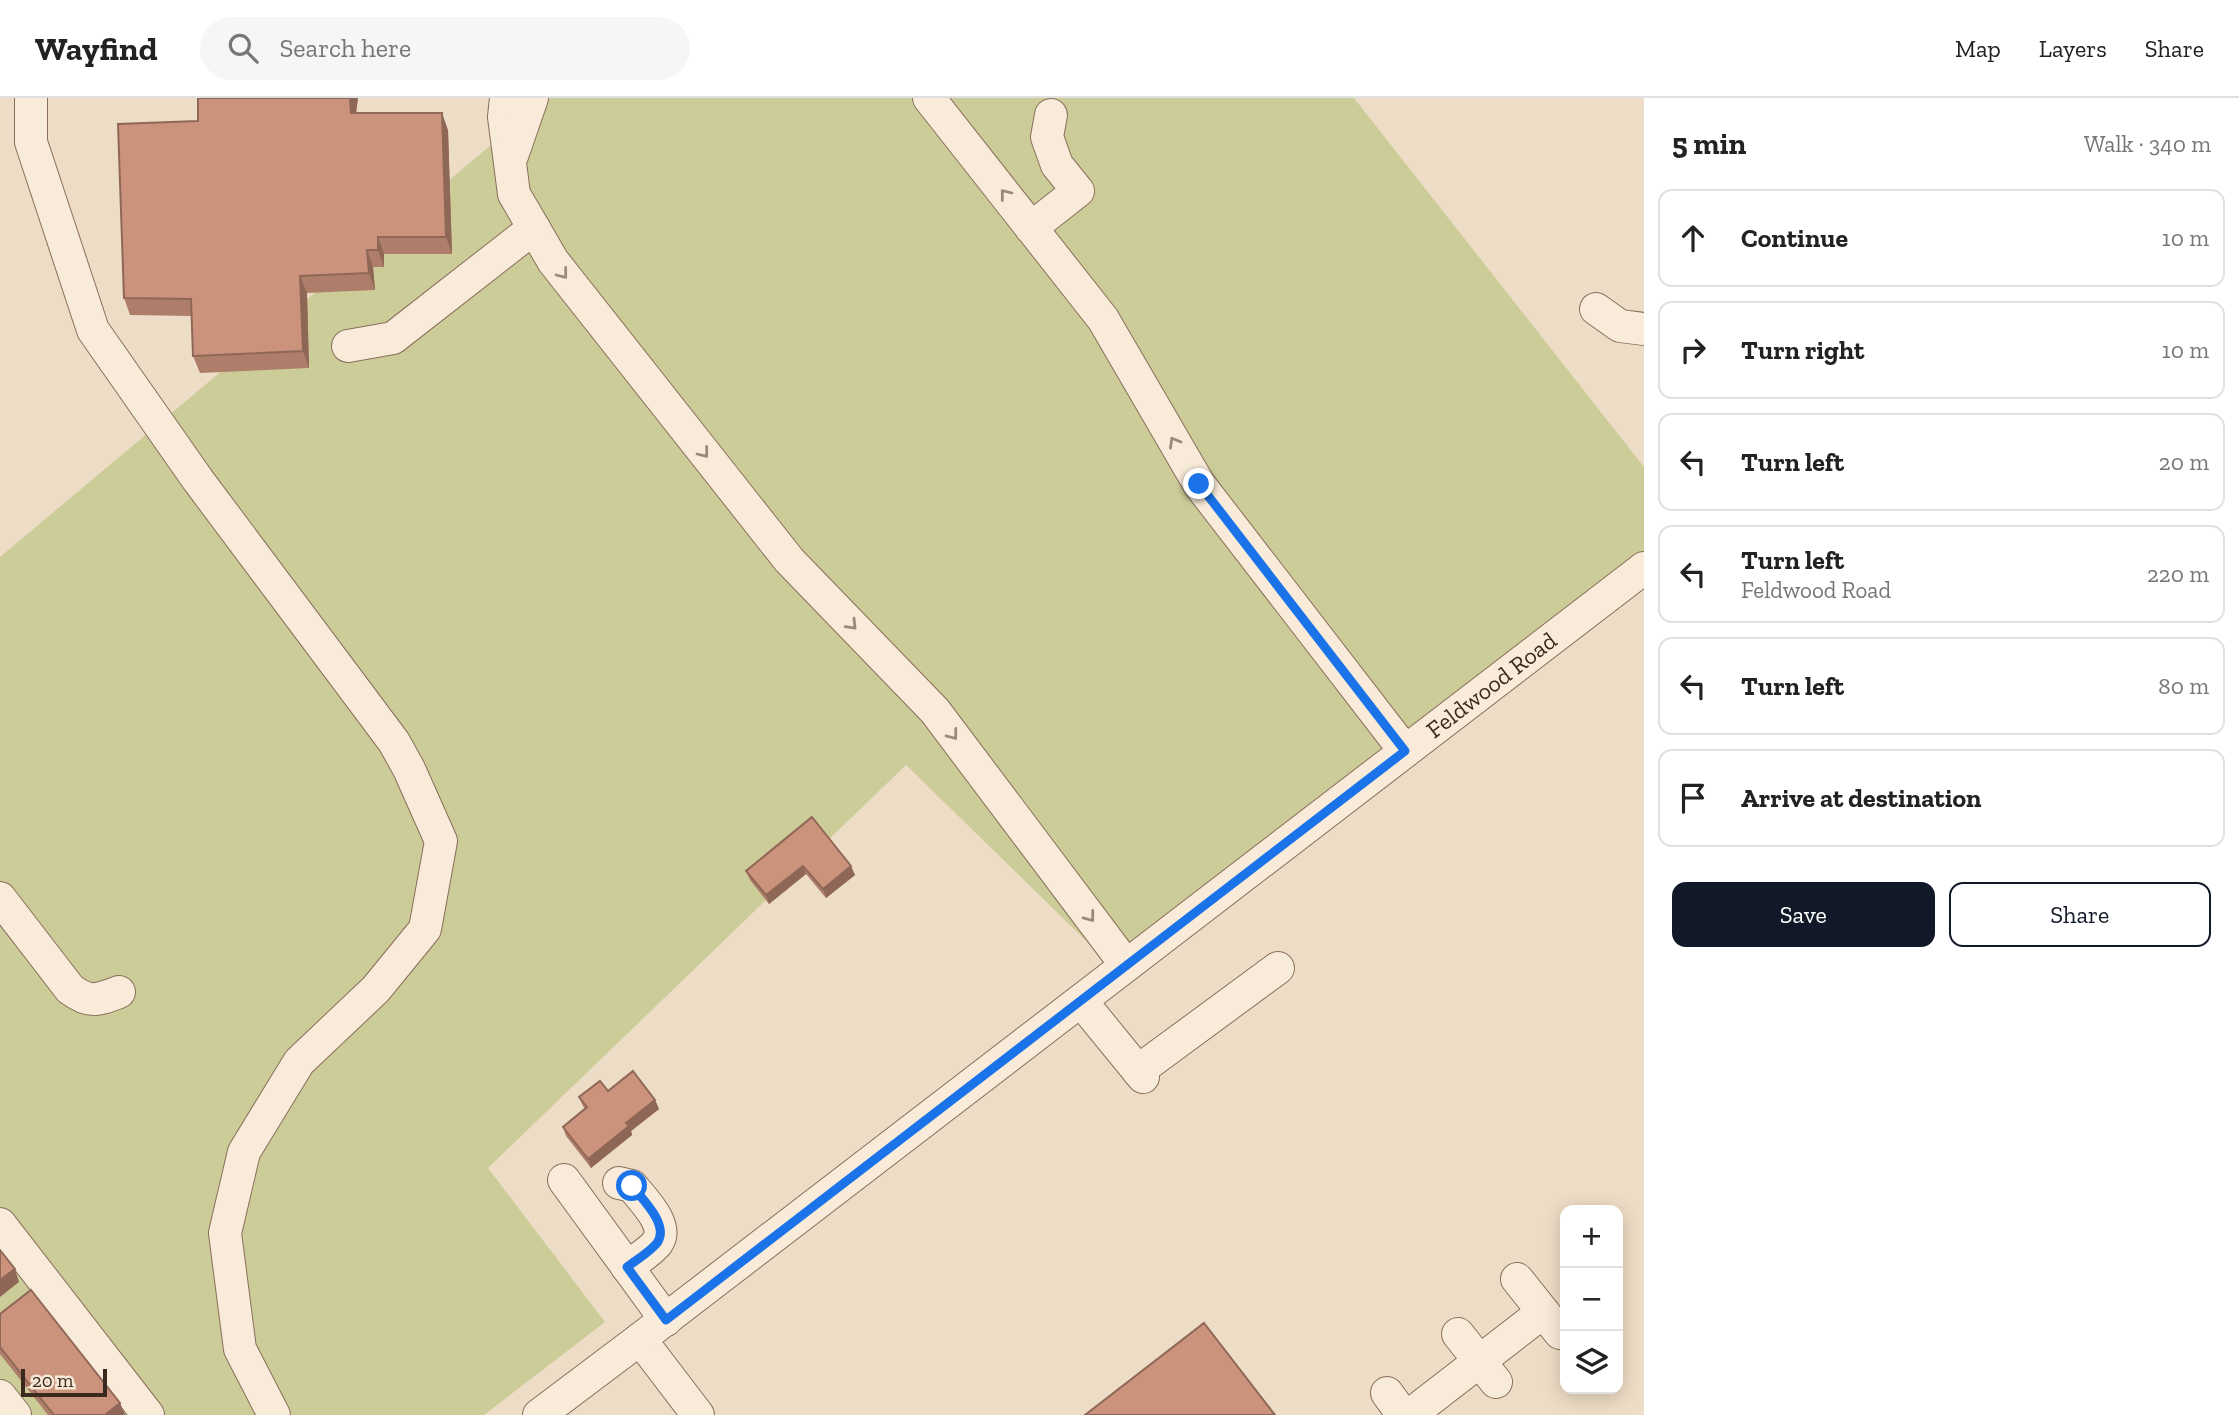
<!DOCTYPE html>
<html lang="en">
<head>
<meta charset="utf-8">
<style>
  body { margin:0; font-family:"Zilla Slab",serif; background:#f6f6f6; color:#222 }
  .controls { position:absolute; right:21px; bottom:21px; display:grid; overflow:hidden; border-radius:14px; box-shadow:0 4px 18px #0003 }
  .controls button { width:63px; height:63px; display:grid; place-items:center; padding:0; border:0; border-bottom:2px solid #e0e0e0; background:#fff; color:#222; font:35px sans-serif }
  .scale { position:absolute; left:21px; bottom:18px; width:86px; box-sizing:border-box; padding-left:7px; border:4px solid #3a291f; border-top:0; font-size:19px; line-height:24px; white-space:nowrap; color:#3a291f; -webkit-text-stroke:5px #f6e8d5; paint-order:stroke }
  .stop { position:absolute; width:21px; height:21px; margin:-16px; border:5px solid #1a73e8; border-radius:50%; background:#fff }
  .stop.end { background:#1a73e8; border-color:#fff; box-shadow:0 2px 7px #0008 }
  .list { margin:0; padding:0; list-style:none }
  h2 { display:flex; justify-content:space-between; align-items:center; height:91px; margin:0; padding:0 28px; font-size:30px }
  h2 small { font-size:23px; font-weight:400; color:#767676 }
  .list li { display:grid; grid-template-columns:46px 1fr auto; gap:21px; align-items:center; box-sizing:border-box; height:98px; margin:0 14px 14px; padding:0 14px; border:2px solid #e0e0e0; border-radius:14px }
  .list b { display:block; font-size:26px; white-space:nowrap }
  .list p { margin:0; font-size:23px; white-space:nowrap; color:#767676 }
  .list em { font-size:23px; font-style:normal; color:#767676 }
  .actions { display:flex; gap:14px; padding:21px 28px }
  .actions a { flex:1; padding:16px 0; border:2px solid #111827; border-radius:14px; text-align:center; font-size:24px; color:#111827 }
  .actions .main { background:#111827; color:#fff }
  .icon { flex:none; width:38px; height:38px; fill:none; stroke:currentColor; stroke-width:2; stroke-linecap:round; stroke-linejoin:round }
  .map { position:relative; flex:none; width:1644px; height:1317px; overflow:hidden }
  header { display:flex; align-items:center; gap:42px; box-sizing:border-box; height:98px; padding:0 35px; background:#fff; border-bottom:2px solid #e0e0e0 }
  header strong { font-size:33px }
  nav { display:flex; gap:38px; margin-inline-start:auto; font-size:24px }
  .search { width:490px; height:63px; background:#f6f6f6; display:flex; align-items:center; gap:18px; box-sizing:border-box; padding:0 24px; border-radius:38px; color:#767676; font-size:26px }
  main { display:flex }
  aside { flex:1; background:#fff }
  .map>svg:first-child { display:block }
  .green { fill:#cc9 }
  .lines { fill:none; stroke-linecap:round; stroke-linejoin:round }
  .minor-casing { stroke:#896e5b; stroke-width:34 }
  .minor { stroke:#f9ebd9; stroke-width:32 }
  .wall { fill:#af7e6b }
  .shaded-wall { fill:#8f6757 }
  .building { fill:#cc937c; stroke:#8f6757; stroke-width:2 }
  .oneway { stroke:#9a8a7c }
  .route { stroke:#1a73e8; stroke-width:9 }
  .labels { text-anchor:middle; stroke-width:5; stroke-linejoin:round; paint-order:stroke }
  .street-label { font-size:24px; fill:#3a291f; stroke:#f6e8d5 }
</style>
</head>
<body>
<header>
<strong>Wayfind</strong>
<div class="search"><svg class="icon" aria-label="search" viewBox="0 0 24 24"><circle cx="10" cy="10" r="6"/><path d="M15 15l6 6"/></svg>Search here</div>
<nav><a>Map</a><a>Layers</a><a>Share</a></nav>
</header>
<main>
<div class="map">
<svg width="1644" height="1317" viewBox="0 0 1644 1317">
  <rect width="100%" height="100%" fill="#eeddc6"/>
  <path class="green" d="M547,0H1354L1644,369V471L1111,867L906,667L488,1070L605,1224L484,1317H0V459Z"/>
  <g class="lines">
    <g class="minor-casing">
      <g id="minor">
        <path d="M31,0V44L93,232L198,382L394,644L409,671L441,743L425,831L376,891L299,964L244,1054L225,1135L240,1251L274,1317"/>
        <path d="M506,0L504,19L514,96L553,163L789,462L935,613L1126,867"/>
        <path d="M929,0L1103,221L1199,386L1405,653"/>
        <path d="M512,58L532,0"/>
        <path d="M1031,130L1078,93L1057,67L1047,39L1051,17"/>
        <path d="M1596,211L1620,228L1644,231"/>
        <path d="M348,248L393,240L534,130"/>
        <path d="M0,800L70,891C90,906 98,902 119,894"/>
        <path d="M1081,903L1143,979"/>
        <path d="M1138,973L1278,870"/>
        <path d="M564,1082L666,1222"/>
        <path d="M619,1085L632,1088C642,1101 670,1127 657,1145C650,1154 636,1162 627,1169"/>
        <path d="M0,1126L148,1317"/>
        <path d="M1517,1181L1560,1235"/>
        <path d="M1458,1236L1496,1284"/>
        <path d="M640,1241L698,1317"/>
        <path d="M1387,1295L1403,1317"/>
        <path d="M0,1298L15,1317"/>
        <path id="s1" d="M539,1317L640,1241L1644,470"/>
        <path d="M1410,1317L1543,1214"/>
      </g>
    </g>
    <use href="#minor" class="minor"/>
  </g>
  <path class="wall" d="M198,0H358L356,15L448,32L452,156H384V169H373L375,192L307,195L309,270L200,275L193,258L191,218L130,217L124,200L198,23Z
    M812,719L855,777L826,800L806,776L769,806L750,782L746,773Z
    M608,993L655,1002L659,1011L631,1033L632,1037L591,1070L566,1038L563,1029L585,1011L583,1008L579,999Z
    M0,1216L120,1305L125,1317H48L0,1256Z"/>
  <path class="shaded-wall" d="M350,0H358L356,15H351Z
    M442,15L448,32L452,156L446,139Z
    M378,139L384,156V169L378,152Z
    M367,152L373,169L375,192L369,175Z
    M300,178L307,195L309,270L303,253Z
    M803,768L806,776L769,806L766,797Z
    M851,768L855,777L826,800L823,791Z
    M655,1002L659,1011L631,1033L632,1037L591,1070L588,1061L626,1025Z
    M15,1171L19,1184L0,1199V1182Z
    M120,1305L125,1317H105Z"/>
  <path class="building" d="M198,0H350L351,15H442L446,139H378V152H367L369,175L300,178L303,253L193,258L191,201L124,200L118,26L198,23Z
    M812,719L851,768L823,791L803,768L766,797L746,773Z
    M633,973L655,1002L626,1025L629,1028L588,1061L563,1029L587,1009L579,999L600,983L608,993Z
    M0,1152L15,1171L0,1182Z
    M31,1192L120,1305L105,1317H54L0,1249V1216Z
    M1204,1225L1275,1317H1085Z"/>
  <defs><path id="oneway-chevron" d="M-2-3.5L2.5 0L-2 3.5" fill="none" stroke-width="1.6" stroke-linecap="round" stroke-linejoin="round" transform="scale(1.75)"/></defs>
  <g class="oneway">
    <use href="#oneway-chevron" transform="translate(1005 96) rotate(-128)"/>
    <use href="#oneway-chevron" transform="translate(563 176) rotate(52)"/>
    <use href="#oneway-chevron" transform="translate(1174 344) rotate(-120)"/>
    <use href="#oneway-chevron" transform="translate(704 355) rotate(52)"/>
    <use href="#oneway-chevron" transform="translate(852 527) rotate(46)"/>
    <use href="#oneway-chevron" transform="translate(953 637) rotate(53)"/>
    <use href="#oneway-chevron" transform="translate(1090 819) rotate(53)"/>
  </g>
  <g class="lines">
    <path class="route" d="M632,1088C642,1101 670,1127 657,1145C650,1154 636,1162 627,1169L666,1222L1405,653L1199,386"/>
  </g>
  <g class="labels">
    <g class="street-label">
      <text dy="8" stroke="none"><textPath href="#s1" startOffset="1200">Feldwood Road</textPath></text>
    </g>
  </g>
</svg>
<div class="controls">
<button>+</button>
<button>−</button>
<button><svg class="icon" aria-label="layers" viewBox="0 0 24 24"><path d="M12 4l9 5-9 5-9-5zM3 14l9 5 9-5"/></svg></button>
</div>
<div class="scale">20 m</div>
<div class="stop" style="left:632px;top:1088px"></div>
<div class="stop end" style="left:1199px;top:386px"></div>
</div>
<aside>
<h2>5 min<small>Walk · 340 m</small></h2>
<ul class="list">
<li><svg class="icon" aria-label="ahead" viewBox="0 0 24 24"><path d="M12 20V5M6 11l6-6 6 6"/></svg><div><b>Continue</b></div><em>10 m</em></li>
<li><svg class="icon" aria-label="right" viewBox="0 0 24 24"><path d="M7 20v-9h11M14 6l5 5-5 5"/></svg><div><b>Turn right</b></div><em>10 m</em></li>
<li><svg class="icon" aria-label="left" viewBox="0 0 24 24"><path d="M17 20v-9H6M10 6l-5 5 5 5"/></svg><div><b>Turn left</b></div><em>20 m</em></li>
<li><svg class="icon" aria-label="left" viewBox="0 0 24 24"><path d="M17 20v-9H6M10 6l-5 5 5 5"/></svg><div><b>Turn left</b><p>Feldwood Road</p></div><em>220 m</em></li>
<li><svg class="icon" aria-label="left" viewBox="0 0 24 24"><path d="M17 20v-9H6M10 6l-5 5 5 5"/></svg><div><b>Turn left</b></div><em>80 m</em></li>
<li><svg class="icon" aria-label="arrive" viewBox="0 0 24 24"><path d="M6 21V4h12l-3 4 3 4H6"/></svg><div><b>Arrive at destination</b></div></li>
</ul>
<div class="actions"><a class="main">Save</a><a>Share</a></div>
</aside>
</main>
</body>
</html>
